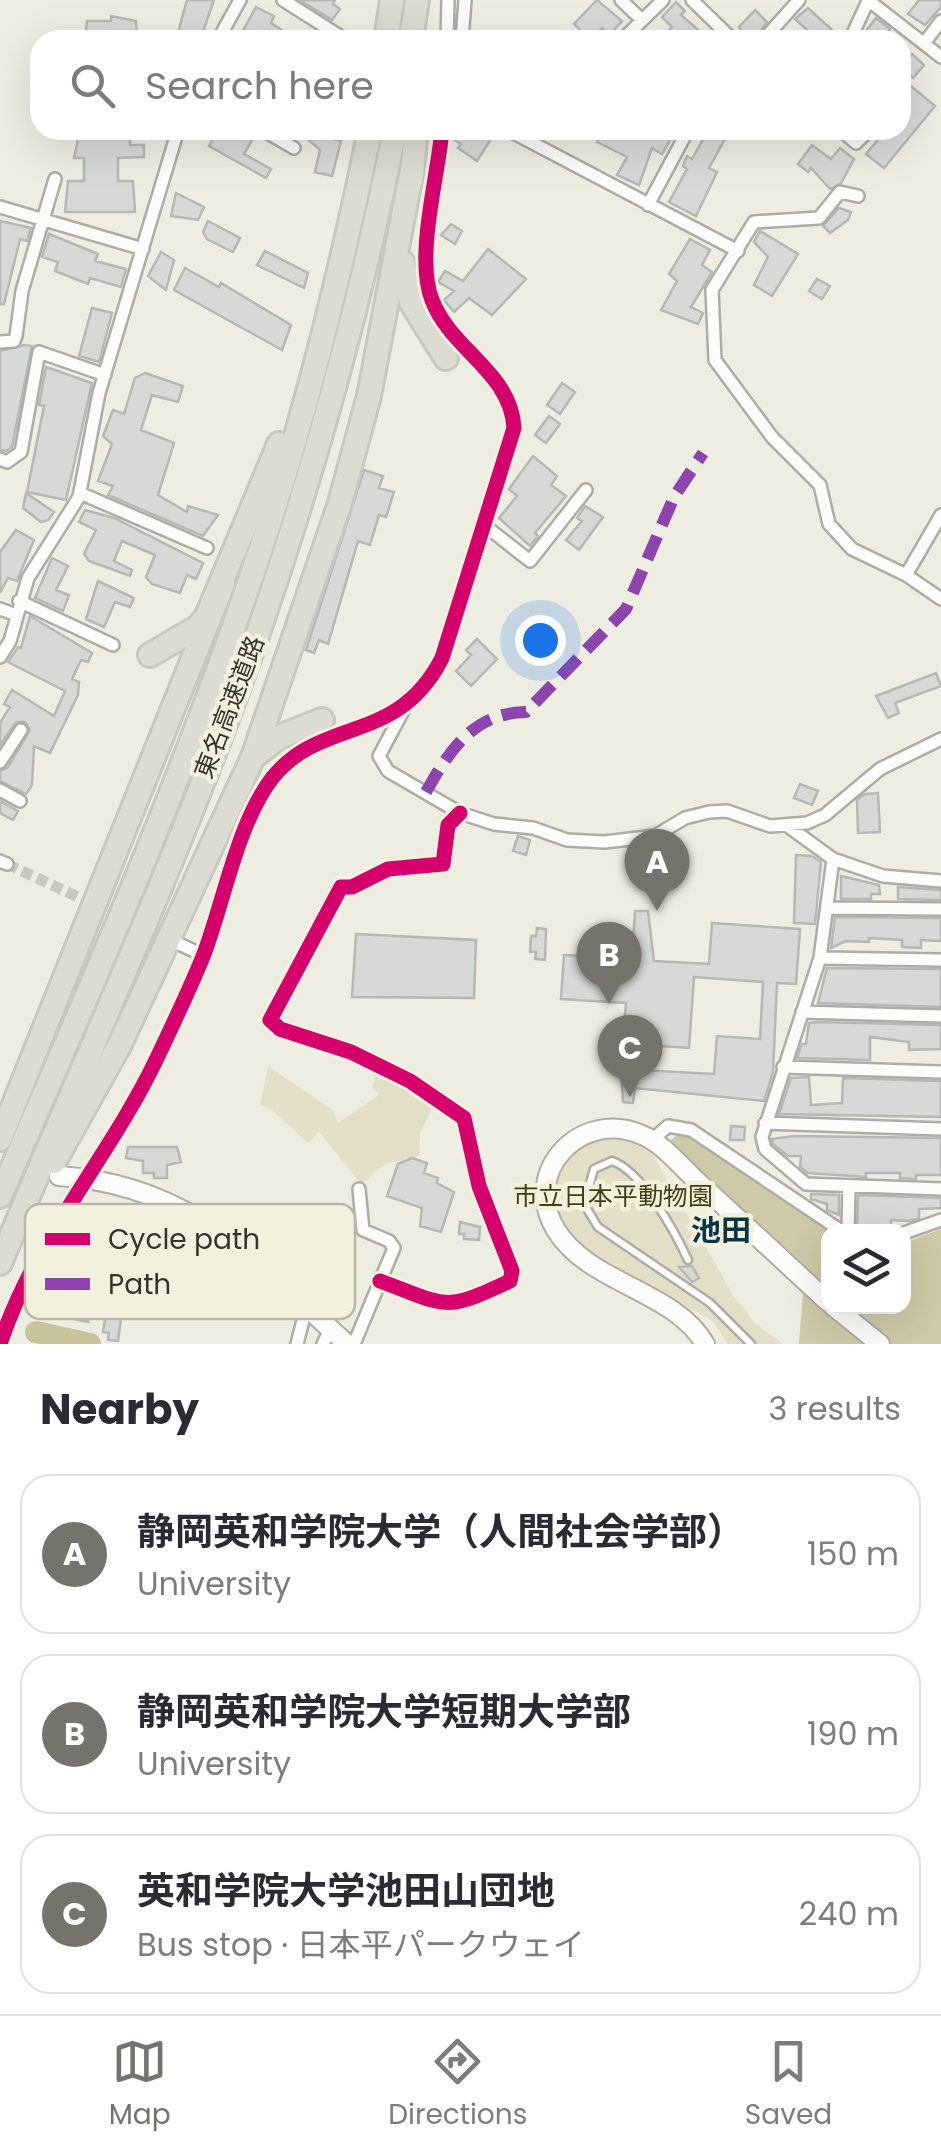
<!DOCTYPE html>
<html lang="en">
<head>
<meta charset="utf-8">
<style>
  body { margin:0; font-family:Poppins,"Noto Sans JP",sans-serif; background:#f7f7f7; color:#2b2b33 }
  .controls { position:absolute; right:30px; bottom:30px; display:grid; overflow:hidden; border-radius:20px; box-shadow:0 10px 40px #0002 }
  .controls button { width:90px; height:90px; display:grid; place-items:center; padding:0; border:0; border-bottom:2px solid #e1e1e2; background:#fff; color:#2b2b33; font:50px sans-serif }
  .you { position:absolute; left:540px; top:640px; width:35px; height:35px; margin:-25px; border:8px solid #fff; border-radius:50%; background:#1a73e8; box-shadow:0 0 0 15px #1a73e833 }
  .badge { display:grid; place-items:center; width:65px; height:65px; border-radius:50%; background:#75746c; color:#fff; font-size:32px; font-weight:700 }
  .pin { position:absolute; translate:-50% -82px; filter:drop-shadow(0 2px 5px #0008) }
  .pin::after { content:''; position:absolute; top:52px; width:35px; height:30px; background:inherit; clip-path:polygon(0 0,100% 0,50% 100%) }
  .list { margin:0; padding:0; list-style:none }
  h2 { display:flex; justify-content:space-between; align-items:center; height:130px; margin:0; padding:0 40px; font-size:42px }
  h2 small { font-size:32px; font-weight:400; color:#7c7c81 }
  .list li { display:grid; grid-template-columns:65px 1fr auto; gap:30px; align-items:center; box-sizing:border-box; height:160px; margin:0 20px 20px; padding:0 20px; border:2px solid #e1e1e2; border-radius:30px }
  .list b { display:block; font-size:38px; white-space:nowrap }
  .list p { margin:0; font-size:32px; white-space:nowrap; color:#7c7c81 }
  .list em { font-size:32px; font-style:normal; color:#7c7c81 }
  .icon { flex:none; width:55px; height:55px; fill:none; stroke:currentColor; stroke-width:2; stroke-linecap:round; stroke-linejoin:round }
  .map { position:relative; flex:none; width:941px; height:1344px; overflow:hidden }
  .search { position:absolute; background:#fff; box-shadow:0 10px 40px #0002; left:30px; right:30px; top:30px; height:110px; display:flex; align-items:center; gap:25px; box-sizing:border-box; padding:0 35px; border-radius:30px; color:#7c7c81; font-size:38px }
  .sheet { height:670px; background:#fff }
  nav { display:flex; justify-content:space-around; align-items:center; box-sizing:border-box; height:140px; border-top:2px solid #e1e1e2; background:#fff; font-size:28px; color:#7c7c81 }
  nav a { display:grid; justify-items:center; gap:5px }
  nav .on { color:#75746c }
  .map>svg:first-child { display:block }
  .green { fill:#e2dfc6 }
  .forest { fill:#cecaa8 }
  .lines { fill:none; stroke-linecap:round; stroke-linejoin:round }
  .river { stroke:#c8c39b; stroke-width:22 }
  .building { fill:#d7d9d7; stroke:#b5b8b5; stroke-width:2.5 }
  .street-tunnel { stroke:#c9c8be; stroke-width:11; stroke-dasharray:11 5.5; stroke-linecap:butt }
  .lane-casing { stroke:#aeada5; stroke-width:11 }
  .street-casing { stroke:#aeada5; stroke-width:16 }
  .secondary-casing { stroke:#aeada5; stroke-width:22 }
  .highway-casing { stroke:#c8c8c2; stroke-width:28 }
  .lane { stroke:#fcfcfb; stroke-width:6 }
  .street { stroke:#fcfcfb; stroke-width:11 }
  .secondary { stroke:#fcfcfb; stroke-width:18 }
  .highway { stroke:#dddcd2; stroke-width:22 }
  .quiet { stroke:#8e44ad; stroke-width:12; stroke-dasharray:25 12; stroke-linecap:butt }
  .cycleway-casing { stroke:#f2f1de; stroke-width:21 }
  .cycleway { stroke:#d6006c; stroke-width:15 }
  .labels { text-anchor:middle; stroke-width:9; stroke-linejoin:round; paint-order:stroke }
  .street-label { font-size:25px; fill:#34332c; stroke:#f2f1de }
  .park-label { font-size:25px; fill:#423d13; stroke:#f2f1de }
  .quarter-label { font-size:30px; font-weight:bold; fill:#083349; stroke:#f2f1de }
  .key { fill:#f2f1de; stroke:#b9b8a9; stroke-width:2.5 }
  .key-label { font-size:28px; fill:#34332c }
</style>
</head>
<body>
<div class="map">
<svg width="941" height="1344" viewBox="0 0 941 1344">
  <rect width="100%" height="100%" fill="#eeede2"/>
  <path class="green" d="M268,1066L333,1110L338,1123L379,1095L372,1087L378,1071L408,1083L434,1104L420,1134L419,1156L385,1164L361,1184L319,1132L308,1143L272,1110L260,1105Z
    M610,1137L631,1140L653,1155L733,1295L755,1323L783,1344H727L714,1322L579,1245L558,1218L553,1195L561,1160L590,1139Z"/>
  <path class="forest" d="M680,1133L692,1135L832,1231L828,1232V1306H904V1243L941,1229V1344H799L805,1266L677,1151L671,1140Z"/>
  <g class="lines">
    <path class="river" d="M36,1332L90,1344"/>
  </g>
  <path class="building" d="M187,0H214L200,40H176Z
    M300,0H335L333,4L340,9L332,20Z
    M597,0L622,21L609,35L602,28L591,40L574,24Z
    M919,0H941V7L925,25L908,14Z
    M676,2L685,11L681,15L703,34L698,40H660L672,27L662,17Z
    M256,7L274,16L271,23L297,40H238Z
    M808,8L841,38V40H798L806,29L795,19Z
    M755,10L767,22L754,40H748L739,27Z
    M111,16L136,21L137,40H85L87,21H111Z
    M876,18L890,29L881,40L866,31Z
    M912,54L924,65L913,78L901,67Z
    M906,82L935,106L884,168L866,154L886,130H901V88Z
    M80,130H130V145H144V157L118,158V181H133L135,212H65L68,181H84V158H74Z
    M218,130H242L254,137L244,154L271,169L266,178L209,146Z
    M460,130H480L491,139L477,161L458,148L461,144L453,139Z
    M602,130H676L662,154L652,148L639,185L617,175L627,157L597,142Z
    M708,130H730L709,168L717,172L696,216L669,202L687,169L683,166L687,156L692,159Z
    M299,131L341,141L332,176L315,172L320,150Z
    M812,145L831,159L840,148L854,159L841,183L830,189L811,168L808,172L798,164Z
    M176,193L204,207L198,220L171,216Z
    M839,208L851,212L848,220L830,233L823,226Z
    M0,221L31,228L27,241L20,239L4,304H0Z
    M208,221L240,238L233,252L207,239L203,232Z
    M451,224L462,231L455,244L441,235Z
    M760,231L798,254L772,296L754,285L768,257L754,242Z
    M49,234L98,254L95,261L126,269L121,287L90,278L88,284L55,271L58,262L42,257Z
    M690,239L710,250L702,265L712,272L691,307L703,313L698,324L661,310L677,281L669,274Z
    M488,249L526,279L492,315L469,298L454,312L444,300L454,291L438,282L445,271L463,281Z
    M265,251L308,273L304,288L257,265Z
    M161,252L174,260L166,290L148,276Z
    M185,268L219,287L221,283L291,325L282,350L174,290Z
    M817,279L830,286L822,299L809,291Z
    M92,308L112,313L99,362L79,356Z
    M24,345L32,346L12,447L6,451L0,450V351Z
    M46,367L92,383L66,500L27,492L44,406L39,405Z
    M145,373L183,386L178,402L152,395L141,430L174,443L158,495L187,512L188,506L218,515L203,536L108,495L113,486L98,481L112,444L103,436L113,410L124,414L135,378Z
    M562,383L575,392L560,414L547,405Z
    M549,416L560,424L546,443L535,435Z
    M533,456L557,476L551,485L566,496L535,533L538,536L530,546L499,518L517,496L509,489Z
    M364,470L383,476L379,488L394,492L386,517L379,515L370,545L358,541L328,644L319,640L314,653L306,650Z
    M26,493L54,512L48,520L41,522L23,508Z
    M585,506L603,517L579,550L566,540L582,521L577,518Z
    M85,510L114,518L203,563L196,579L187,575L180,593L152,584L146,577L155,555L122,541L114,561L132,570L130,576L89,561L84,554L96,530L79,522Z
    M16,530L34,540L17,581L8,578L0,593V552Z
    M52,558L68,566L56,590L69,595L63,611L35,598Z
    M98,581L134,598L130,607L115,602L104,627L86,619Z
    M30,616L92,653L88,662L81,660L72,679L79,682L78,695L50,753L34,746L32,785L26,794L0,781V771L8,767L30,730L25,722H16L0,745V723L10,707L4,704L12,690L54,716L65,691L8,662L18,647L21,648Z
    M477,639L497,659L471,686L456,671L471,655L466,650Z
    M936,673L941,686L895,703L899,713L888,718L876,696Z
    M800,784L818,791L812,805L794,798Z
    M878,793L880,832L858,833L857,800L865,794Z
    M0,801L18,811L13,820L0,813Z
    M518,836L530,840L526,855L513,851Z
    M796,855L812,856L821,862L815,924L794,923Z
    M841,876L879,885L880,894H871V899H841Z
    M898,887L941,890V900L898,899Z
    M635,911H648L654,961L709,964L712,923L800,929L796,984L777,983L773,1072L764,1101L635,1088L633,1103L623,1102L621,1069L714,1074L717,1036L760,1039L763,982L694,977L689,1048L615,1043L617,1025L624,1026L626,1003L561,999L564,955L632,959Z
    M835,917L941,918V941L921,940V948L902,947V940L869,938V942L846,941L831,948Z
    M537,928L546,929L545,960L535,959L536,952H530L531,936H536Z
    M356,934L476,940L474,998L352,997Z
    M827,968L941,969V1007L818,1003Z
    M818,1022L941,1025V1049L909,1050V1042L870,1037V1060L797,1058L802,1044H806L809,1023Z
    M809,1077L811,1105L842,1103L843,1078L941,1081V1117L779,1114L791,1078Z
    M731,1126L745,1127L744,1140H730Z
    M793,1136L941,1138V1175H916V1179L900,1178V1173H866V1177L808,1173L800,1167L801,1156H788L773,1144L772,1139Z
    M128,1147H177L181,1162L167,1165V1178H154V1173H143V1161L126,1158Z
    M412,1158L427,1163L424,1173L438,1178L437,1183L454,1192L441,1232L420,1226L422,1208L387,1196L398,1164Z
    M811,1194L839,1195V1215L827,1210V1204L811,1199Z
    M858,1195L941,1198V1208L919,1209V1218L910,1221L891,1220V1231H857Z
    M460,1222L480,1227L479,1240L464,1239V1234H459Z
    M692,1266L699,1278L692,1282L679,1267Z
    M112,1275L127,1277L118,1341L108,1340L109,1333L103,1332Z
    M69,1301L89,1306L88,1322L61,1316L64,1303Z"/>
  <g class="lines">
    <path class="street-tunnel" d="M7,864L121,917"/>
    <g class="lane-casing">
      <path id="lane" d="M688,1260C675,1232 642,1171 612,1161L594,1169L584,1204L598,1227L710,1303L751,1344"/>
    </g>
    <g class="street-casing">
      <path id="street" d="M283,0L346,40
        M621,0L642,20
        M692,0L733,40
        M868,0L941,57
        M218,40L240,0
        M447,40L448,0
        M462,40L465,0
        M622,40L663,0
        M763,40L799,0
        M850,40L868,1
        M925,42L941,21
        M263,130L294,148
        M508,130L738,251
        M841,130L856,143L869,130
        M858,196L840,192L819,218L754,222L712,290L715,360L772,437L820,485L829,524L852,549L906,575L941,599
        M648,205L688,130
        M0,207L143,249
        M0,342L14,341L16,336L22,291L55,179
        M0,459L7,462L21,452L39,352L105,375
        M80,493L207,548
        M484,525L530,561L586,490
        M906,575L941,515
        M19,601L113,645
        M0,609L16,615
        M0,657L10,641L28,578L79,497L99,393L178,130
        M404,709L379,756L388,771L460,813L494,824L533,828L567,840L605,842L655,836L685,818L709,812L727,811L770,826L807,823L825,815L880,769L941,739
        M0,762L21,730
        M0,790L20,801
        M789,827L833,859
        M0,861L7,864
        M941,881L883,876L833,859L820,958L762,1137L765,1149L806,1184L941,1189
        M829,908L941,909
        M179,944L203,955
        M820,958L941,960
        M802,1012L941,1016
        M783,1067L941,1072
        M765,1123L941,1129
        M652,1140L668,1126L691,1130L843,1232
        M848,1232L849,1186
        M904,1233L941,1220
        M380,1281C448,1306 442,1313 510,1281L512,1271L479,1186L464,1118L410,1081L351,1052L280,1029L270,1020L341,887H352L388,869L443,864L448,825L460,813
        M0,1344C35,1238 110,1157 157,1058C173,1024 190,989 204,954C224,901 238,821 273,777C323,716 398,745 442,658L514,428C511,372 451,350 432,300C415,257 438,177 442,130
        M297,1344L306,1308
        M323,1344L330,1329
        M354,1344L394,1248L389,1241L363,1230L359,1189"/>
    </g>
    <g class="secondary-casing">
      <path id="secondary" d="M59,1176C193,1185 253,1260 347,1344
        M833,1306L880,1344
        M705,1344C674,1290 589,1284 556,1230C520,1171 582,1108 642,1135C664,1144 682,1168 700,1184C743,1223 786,1263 828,1302"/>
    </g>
    <g class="highway-casing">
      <path id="highway" d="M386,40L392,0
        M411,40L417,0
        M411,181L416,130
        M403,263L411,302L446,358
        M150,655L198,627L207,616L279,444
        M253,757L340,503L369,396L412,169
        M0,1139L223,584
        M54,1162L119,1046L253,757L279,737L322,720
        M0,1196C99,969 200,741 275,505C314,382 344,257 370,130
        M0,1263C87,1054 184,847 258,633C315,468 361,301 395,130"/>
    </g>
    <use href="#lane" class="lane"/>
    <use href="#street" class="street"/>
    <use href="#secondary" class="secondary"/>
    <use href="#highway" class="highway"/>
    <path class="quiet" d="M426,792C450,749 474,713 526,712L626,609L674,497L703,453"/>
    <g class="cycleway-casing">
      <path id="cycleway" d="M380,1281C448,1306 442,1313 510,1281L512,1271L479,1186L464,1118L410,1081L351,1052L280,1029L270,1020L341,887H352L388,869L443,864L448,825L460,813
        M0,1344C35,1238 110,1157 157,1058C173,1024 190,989 204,954C224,901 238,821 273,777C323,716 398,745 442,658L514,428C511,372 451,350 432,300C415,257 438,177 442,130"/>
    </g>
    <use href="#cycleway" class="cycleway"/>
  </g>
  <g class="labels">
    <g class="street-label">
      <text transform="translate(229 707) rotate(-69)" y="9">東名高速道路</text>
    </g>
    <g class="park-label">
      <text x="613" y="1205">市立日本平動物園</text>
    </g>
    <g class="quarter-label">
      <text x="721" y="1241">池田</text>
    </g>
  </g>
  <rect x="25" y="1204" width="330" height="115" rx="15" class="key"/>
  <rect x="45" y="1233" width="45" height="12" fill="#d6006c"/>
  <rect x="45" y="1278" width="45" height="12" fill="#8e44ad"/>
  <g class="key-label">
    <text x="108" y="1249">Cycle path</text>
    <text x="108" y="1294">Path</text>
  </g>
</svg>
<div class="controls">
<button><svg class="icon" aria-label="layers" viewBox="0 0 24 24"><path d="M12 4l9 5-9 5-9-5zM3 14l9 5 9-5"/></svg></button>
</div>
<div class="you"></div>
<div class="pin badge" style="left:657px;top:911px">A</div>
<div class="pin badge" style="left:609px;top:1004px">B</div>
<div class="pin badge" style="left:630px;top:1097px">C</div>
<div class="search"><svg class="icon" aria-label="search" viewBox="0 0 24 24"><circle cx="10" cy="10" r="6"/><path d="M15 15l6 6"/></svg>Search here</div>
</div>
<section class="sheet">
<h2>Nearby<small>3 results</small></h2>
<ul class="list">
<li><span class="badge">A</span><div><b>静岡英和学院大学（人間社会学部）</b><p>University</p></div><em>150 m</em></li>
<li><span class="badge">B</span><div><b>静岡英和学院大学短期大学部</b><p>University</p></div><em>190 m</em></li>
<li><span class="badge">C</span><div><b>英和学院大学池田山団地</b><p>Bus stop · 日本平パークウェイ</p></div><em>240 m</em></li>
</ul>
</section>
<nav>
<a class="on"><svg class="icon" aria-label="map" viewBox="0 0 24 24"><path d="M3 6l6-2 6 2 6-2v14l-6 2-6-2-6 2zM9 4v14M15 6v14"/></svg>Map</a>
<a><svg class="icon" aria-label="directions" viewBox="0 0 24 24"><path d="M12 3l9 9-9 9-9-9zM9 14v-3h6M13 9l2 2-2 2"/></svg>Directions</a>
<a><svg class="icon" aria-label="saved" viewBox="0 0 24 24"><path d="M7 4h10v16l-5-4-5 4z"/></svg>Saved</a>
</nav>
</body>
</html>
